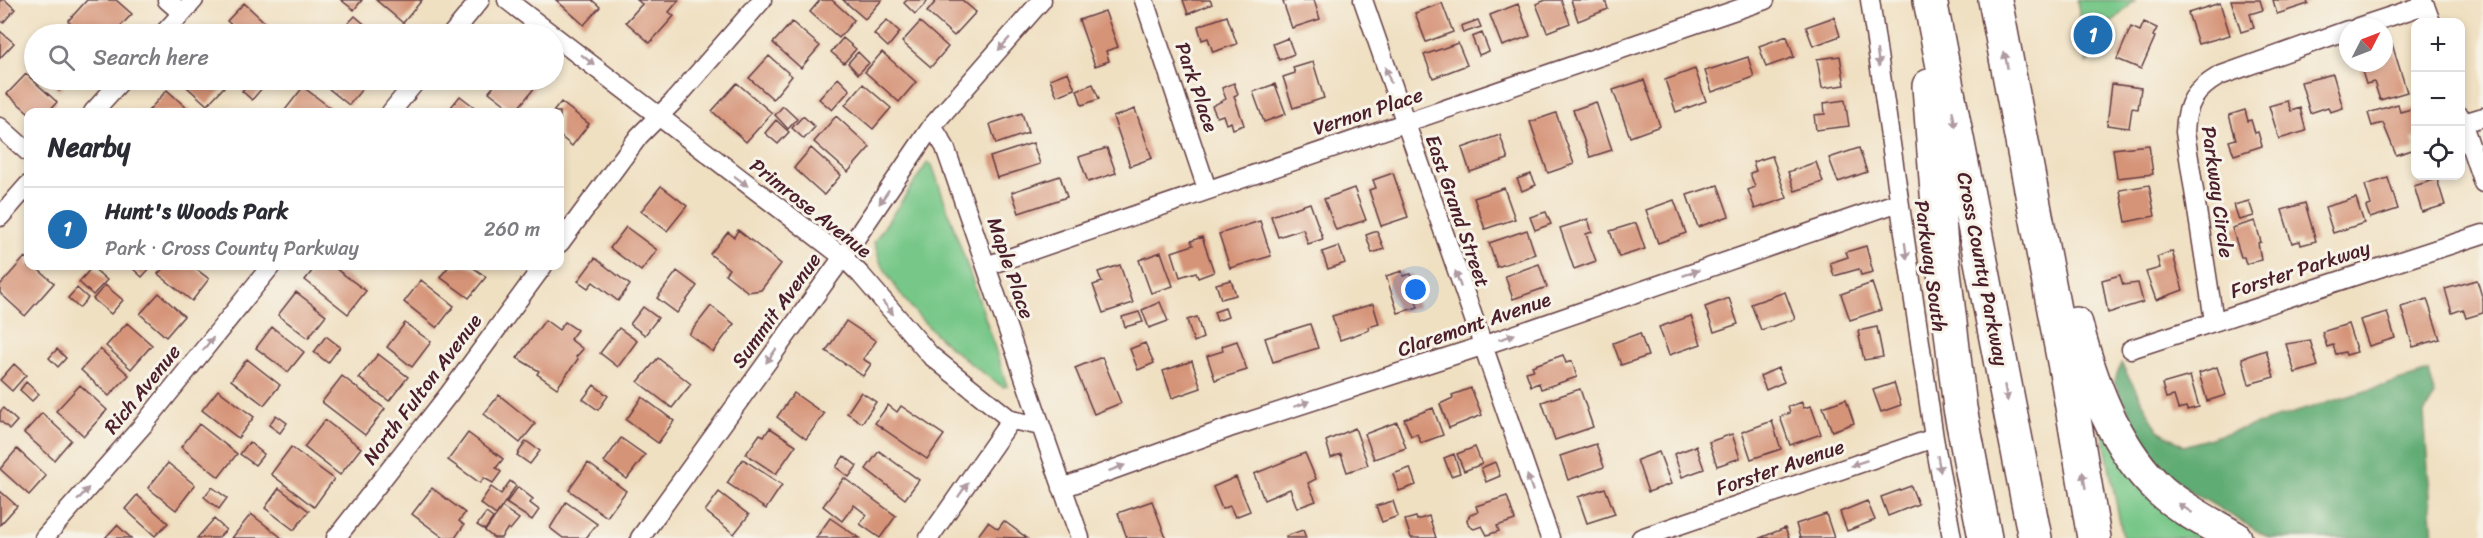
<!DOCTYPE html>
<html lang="en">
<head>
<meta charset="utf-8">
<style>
  body { margin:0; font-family:Sriracha,sans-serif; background:#f2f2f3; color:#2b2b33 }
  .controls { position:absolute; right:18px; top:18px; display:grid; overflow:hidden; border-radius:12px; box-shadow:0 3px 9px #0003 }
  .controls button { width:54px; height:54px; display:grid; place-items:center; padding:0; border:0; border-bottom:2px solid #e1e1e2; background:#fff; color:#2b2b33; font:30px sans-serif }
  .compass { position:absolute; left:2339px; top:18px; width:54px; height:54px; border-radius:50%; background:#fff; box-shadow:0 3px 9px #0003; rotate:48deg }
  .you { position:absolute; left:1416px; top:290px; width:21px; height:21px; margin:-15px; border:4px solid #fff; border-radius:50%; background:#1a73e8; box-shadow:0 0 0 9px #1a73e833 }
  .badge { display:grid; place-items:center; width:39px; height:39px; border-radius:50%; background:#1f6fb2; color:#fff; font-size:20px; font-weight:700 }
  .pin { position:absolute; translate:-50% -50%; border:3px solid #fff; box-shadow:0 2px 6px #0006 }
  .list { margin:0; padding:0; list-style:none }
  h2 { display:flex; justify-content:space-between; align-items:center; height:78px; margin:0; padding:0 24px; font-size:26px }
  h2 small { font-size:20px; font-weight:400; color:#7c7c81 }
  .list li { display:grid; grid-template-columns:39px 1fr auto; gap:18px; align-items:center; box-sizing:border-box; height:84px; padding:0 24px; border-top:2px solid #e1e1e2 }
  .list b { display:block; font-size:22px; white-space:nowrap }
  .list p { margin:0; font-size:20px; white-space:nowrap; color:#7c7c81 }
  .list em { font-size:20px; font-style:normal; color:#7c7c81 }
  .icon { flex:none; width:33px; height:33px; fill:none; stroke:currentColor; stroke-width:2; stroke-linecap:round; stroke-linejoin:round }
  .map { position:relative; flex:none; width:2483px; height:538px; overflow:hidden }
  .search { position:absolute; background:#fff; box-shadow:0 3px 9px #0003; left:24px; top:24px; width:540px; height:66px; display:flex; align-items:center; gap:15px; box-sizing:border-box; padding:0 21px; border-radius:33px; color:#7c7c81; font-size:22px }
  .panel { position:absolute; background:#fff; box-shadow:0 3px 9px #0003; left:24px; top:108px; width:540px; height:162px; border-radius:12px }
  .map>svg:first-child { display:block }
  .green { fill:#77c788; stroke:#60735a; stroke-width:1.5 }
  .forest { fill:#61ac74; stroke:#566650; stroke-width:1.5 }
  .building { fill:#d59377 }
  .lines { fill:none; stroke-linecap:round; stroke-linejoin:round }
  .minor-casing { stroke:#633c42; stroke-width:21 }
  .motorway-casing { stroke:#633c42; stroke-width:36 }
  .minor { stroke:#fff; stroke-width:18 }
  .motorway { stroke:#fff; stroke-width:33 }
  .oneway { fill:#ae9aa0 }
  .labels { text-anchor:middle; stroke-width:6; stroke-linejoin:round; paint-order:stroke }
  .street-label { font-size:20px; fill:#4a1f2b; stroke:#f7f3e8 }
</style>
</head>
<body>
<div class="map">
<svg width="2483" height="538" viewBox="0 0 2483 538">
  <rect width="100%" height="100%" fill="#f7f3e8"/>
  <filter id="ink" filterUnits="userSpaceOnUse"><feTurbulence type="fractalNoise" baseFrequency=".0167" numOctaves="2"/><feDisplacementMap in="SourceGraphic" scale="12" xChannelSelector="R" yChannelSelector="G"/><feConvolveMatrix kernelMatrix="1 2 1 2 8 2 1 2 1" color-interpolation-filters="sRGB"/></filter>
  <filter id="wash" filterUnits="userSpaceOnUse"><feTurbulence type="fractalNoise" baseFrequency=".008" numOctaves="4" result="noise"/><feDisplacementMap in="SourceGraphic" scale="24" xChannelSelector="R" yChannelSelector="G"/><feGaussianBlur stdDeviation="1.35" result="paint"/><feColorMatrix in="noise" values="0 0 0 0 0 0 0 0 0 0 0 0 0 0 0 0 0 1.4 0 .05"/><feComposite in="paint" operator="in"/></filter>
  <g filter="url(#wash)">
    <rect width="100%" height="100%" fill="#f0e0c2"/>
    <path class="green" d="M2077,0H2135L2109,25L2087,63Z
      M928,162L932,165L985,317L1007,386L1003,387C953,353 910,317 881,263C877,257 877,247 874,242Z
      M2102,429L2214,538H2123Z"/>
    <path class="forest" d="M2121,363L2158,430L2184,446L2429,372L2435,395L2424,413L2433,538H2269L2195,494L2171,476L2152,453L2134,423L2114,382Z"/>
    <g id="blocks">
      <path class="building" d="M0,0H5L15,9L3,23L0,20Z
        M87,0H116L132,14L113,34H82L68,21Z
        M341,0H362L354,10Z
        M376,0H422L403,23Z
        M556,0H592L600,7L584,25Z
        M637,0H679L669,12L674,16L650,43L626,22L642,4Z
        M820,0H832L854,20L839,38L810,12Z
        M843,0H882L865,19Z
        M907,0H926L927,2L915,14L904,3Z
        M937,0H962L976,12L954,36L927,12Z
        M1183,0H1210L1212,4L1188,14Z
        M1288,0H1314L1320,19L1292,28L1283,2Z
        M1546,0H1561L1570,23L1547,32L1536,4Z
        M1571,0H1605L1608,9L1578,21Z
        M2231,0H2260L2263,10L2250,14L2254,28L2241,32Z
        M2273,0H2307L2308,4L2277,14Z
        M244,3L270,27L264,34H242L227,21Z
        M1442,3L1453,32L1426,42L1415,13Z
        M2220,3L2230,35L2198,44L2188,13Z
        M1518,4L1530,36L1502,46L1490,15Z
        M1105,11L1118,47L1106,51L1109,61L1095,66L1079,20Z
        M355,16L376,34H338Z
        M1227,16L1237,44L1213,52L1208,38L1202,40L1198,26Z
        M1834,17L1840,36L1813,46L1806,27Z
        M887,20L900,32L888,47L874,34Z
        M1478,20L1481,27L1463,33L1461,26Z
        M792,22L820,46L801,68L773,43Z
        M920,22L948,47L931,67L902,42Z
        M2144,22L2157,28L2153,36L2155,37L2141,69L2117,59L2131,27L2140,31Z
        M0,31L14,43L0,58Z
        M1482,33L1489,51L1479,55L1472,37Z
        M1787,36L1794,57L1766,67L1759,46Z
        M843,38L856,49L844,63L831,52Z
        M1288,38L1294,54L1279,60L1273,44Z
        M1458,43L1467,65L1433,78L1424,55Z
        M2392,44L2407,92L2380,100L2374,82L2366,84L2360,65L2384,63V46Z
        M858,52L869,63L858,74L848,63Z
        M882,52L916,82L899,102L865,72Z
        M769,56L792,76L773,99L749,78Z
        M1840,56L1845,85L1822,88L1817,59Z
        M1748,57L1754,77L1712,92L1705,71Z
        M1313,62L1324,98L1293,108L1283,77L1295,73L1293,68Z
        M1695,69L1706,101L1676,112L1665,80Z
        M1068,72L1075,89L1057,96L1050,79Z
        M26,74L57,102L48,112H28L7,94Z
        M2333,74L2343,108L2330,112L2328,107L2310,113L2301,82Z
        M838,78L850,90L832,110L819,99Z
        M47,80H70L59,91Z
        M179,80H216L224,87L207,105Z
        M252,80L263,87L252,100L242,91Z
        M318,80H363L367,83L349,105Z
        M499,80H537L540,81L515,112L489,92Z
        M1644,80L1660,126L1630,137L1613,90Z
        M737,83L772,113L746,142L712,111Z
        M1234,83L1238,94L1234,96L1244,125L1233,129L1231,122L1226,124L1223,115L1217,117L1212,106L1226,99L1222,88Z
        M863,84L891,108L873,129L845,105Z
        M1093,84L1099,99L1082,105L1077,90Z
        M1275,84L1286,114L1264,122L1253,92Z
        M2112,84L2141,88L2138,109L2132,108L2129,128L2107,125Z
        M303,87L336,112H288L285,110Z
        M167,90L191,112L148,111Z
        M460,96L481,112H447Z
        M1845,100L1849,126L1816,130L1814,115L1825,114L1824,103Z
        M2287,101L2291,111L2300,108L2306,131L2279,139L2269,106Z
        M561,102L589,124L572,146L560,136V112H553Z
        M1596,102L1612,150L1590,157L1573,110Z
        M2398,104L2400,112L2415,108L2416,138L2412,139L2415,149L2396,155L2383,123L2372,126L2368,113Z
        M783,106L797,119L788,129L775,115Z
        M1135,109L1152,158L1130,166L1113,117Z
        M2245,110L2248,121L2251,120L2255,133L2258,132L2262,146L2234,155L2229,141L2236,139L2229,115Z
        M1022,113L1028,133L996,144L990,124Z
        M1556,113L1574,164L1548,173L1530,122Z
        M803,116L815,127L804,139L792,128Z
        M836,116L870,147L848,172L814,142Z
        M776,120L789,132L778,144L765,133Z
        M1500,135L1508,159L1470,172L1462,148Z
        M1033,143L1040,164L997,178L990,157Z
        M2149,145L2153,174L2117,178L2113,149Z
        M811,148L841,175L824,195L794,168Z
        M1107,148L1116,173L1088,182L1079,157Z
        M1859,148L1867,172L1838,182L1829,158Z
        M1772,156L1787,198L1755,209L1748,190L1755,187L1750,173L1756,171L1753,162Z
        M1816,162L1823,182L1795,191L1788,172Z
        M1393,173L1408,217L1381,226L1369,190L1376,188L1373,180Z
        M1531,174L1536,185L1522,191L1517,179Z
        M1060,176L1067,197L1019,213L1012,192Z
        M2388,178L2398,209L2370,218L2366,207L2371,205L2365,185Z
        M2437,179L2445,205L2422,212L2414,186Z
        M1718,185L1729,216L1698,227L1687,195Z
        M2149,185L2155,216L2126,222L2120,190Z
        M661,186L687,206L667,231L641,211Z
        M1354,188L1366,220L1336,230L1324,199Z
        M1504,188L1515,219L1485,229L1474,198Z
        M2356,198L2364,223L2333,233L2325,207Z
        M1674,200L1686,233L1658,243L1646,210Z
        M2249,201L2254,216L2239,220L2234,205Z
        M1310,203L1323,239L1308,244L1303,229L1278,237L1271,216Z
        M2305,203L2316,241L2301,245L2300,241L2292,243L2282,210Z
        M1546,212L1551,224L1535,230L1530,217Z
        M1588,219L1592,232L1586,234L1596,261L1574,269L1560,228Z
        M1260,221L1271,256L1230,268L1219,234Z
        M2255,221L2261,242L2258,243L2261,260L2246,264L2244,257H2241L2232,228Z
        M1636,223L1645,249L1619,257L1610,231Z
        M626,227L657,250L641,271L610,248Z
        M738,230L781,264L761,290L748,292L725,274L729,269L710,254L728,232L734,237Z
        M1527,230L1535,254L1497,267L1489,243Z
        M1377,231L1384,249L1372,253L1366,235Z
        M1202,237L1214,272L1198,278L1196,272L1180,277L1172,252L1193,245L1191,241Z
        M1339,246L1345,263L1328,269L1322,252Z
        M1866,246L1873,272L1861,275L1859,269L1834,276L1830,263L1848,257L1846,252Z
        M2172,251L2183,290L2156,300L2146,272L2160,268L2157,257Z
        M1161,252L1173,286L1151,293L1139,260Z
        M25,257L28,260V266H34L54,283L25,316L0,293V285Z
        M595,258L630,285L618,301L593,282L588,288L578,281Z
        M1539,264L1547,287L1513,299L1505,276Z
        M1120,265L1133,303L1103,313L1093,285L1102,282L1098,272Z
        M130,266H152L142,277Z
        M165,266H192L209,279L192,301L158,274Z
        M316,266H332L366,291L348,314L305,280Z
        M449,266H471L486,277L469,298L440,277Z
        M92,267L107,280L93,295L79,282Z
        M677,271L697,286L677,313L657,298Z
        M1402,271L1403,276L1411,274L1416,287L1412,289L1418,307L1398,313L1386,276Z
        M2120,275L2123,285L2138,283L2143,302L2108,313L2102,280Z
        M421,280L454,306L437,328L404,302Z
        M1231,280L1236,295L1221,299L1216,284Z
        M2477,280L2483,300V313L2466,318L2463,309L2452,313L2445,289Z
        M1872,283L1881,310L1850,320L1841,294Z
        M105,285L123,300L111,314L93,299Z
        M77,288L88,298L79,308L68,298Z
        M296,292L326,315L308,338L278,315Z
        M1785,292L1795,319L1761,330L1751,304Z
        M159,293L184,316L166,337L140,314Z
        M1729,298L1738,324L1714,332L1705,307Z
        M2427,299L2440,339L2413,347L2401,307Z
        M1160,302L1168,321L1149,328L1142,310Z
        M1373,304L1379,324L1368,327L1369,330L1340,340L1332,316Z
        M711,306L734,324L713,352L689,334Z
        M643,307L658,318L645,335L630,324Z
        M1225,308L1228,317L1217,321L1214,312Z
        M1139,312L1143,322L1125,327L1122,317Z
        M2387,312L2395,338L2369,346L2360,320Z
        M1691,316L1701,344L1669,355L1659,327Z
        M1197,317L1203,338L1194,342L1187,320Z
        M545,320L559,330L565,322L577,330L570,339L583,349L576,357L578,359L557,388L537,374L539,371L517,358Z
        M846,321L876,341L863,359L871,364L863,376L826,351Z
        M127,323L152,345L131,369L106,346Z
        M405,323L431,342L412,367L387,347Z
        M1310,324L1318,348L1273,362L1265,338Z
        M2348,324L2357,352L2346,355L2345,352L2336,354L2333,345L2327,347L2322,332Z
        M272,327L304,352L288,372L256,348Z
        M1877,327L1883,357L1864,360L1858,331Z
        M619,328L637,341L618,367L600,353Z
        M1640,333L1648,356L1621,365L1613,343Z
        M326,336L340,347L328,363L314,352Z
        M2310,340L2318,366L2295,373L2286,344Z
        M1237,341L1247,370L1215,380L1207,356L1223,351L1222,346Z
        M1145,343L1154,363L1138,370L1130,349Z
        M57,349L66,358L58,367L49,358Z
        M100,349L129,375L109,396L81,370Z
        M2266,350L2274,377L2249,384L2242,358Z
        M378,354L408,377L389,401L359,378Z
        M1563,355L1566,363L1572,361L1577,377L1541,389L1539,383L1531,386L1526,372L1534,370L1532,366Z
        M1102,357L1121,403L1094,414L1075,368Z
        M658,358L691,384L672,408L638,382Z
        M247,359L280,385L264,405L231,380Z
        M1192,361L1201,388L1172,398L1163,371Z
        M14,364L26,375L12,391L0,380Z
        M2217,367L2226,395L2207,401L2199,373Z
        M1778,368L1784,382L1766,390L1760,376Z
        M342,376L385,409L365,435L322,402Z
        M2190,376L2199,407L2187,410L2186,407L2178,409L2174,396L2166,398L2162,384Z
        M26,382L39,394L32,401L20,390Z
        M1894,383L1901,405L1881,412L1873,390Z
        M80,385L107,410L84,436L56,411Z
        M594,385L608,396L598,410L583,399Z
        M1471,388L1482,415L1449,428L1440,404L1453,398L1452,395Z
        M1580,389L1593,427L1555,440L1542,402Z
        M218,390L254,417L238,438L202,410Z
        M861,392L876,402L862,423L847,413Z
        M794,393L824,414L806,439L777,417Z
        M499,395L535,424L520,443L484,414Z
        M642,397L674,421L658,443L626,420Z
        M1846,399L1854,423L1832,431L1823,407Z
        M1802,402L1803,408L1811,406L1821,434L1790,445L1780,417L1790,413L1788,407Z
        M888,405L897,412L901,406L944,435L927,459L875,423Z
        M3,408L17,421L10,429L0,421V412Z
        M1433,408L1443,435L1421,443L1417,434L1411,436L1404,419Z
        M42,413L71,440L54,460L24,433Z
        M276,415L287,423L280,433L269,425Z
        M325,420L361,448L340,475L304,447Z
        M1772,421L1781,449L1751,459L1742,432Z
        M1397,422L1406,448L1374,459L1365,434Z
        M199,424L237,454L219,477L181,447Z
        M770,428L796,445L776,474L746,454L760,434L764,436Z
        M1355,428L1368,465L1347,472L1341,454L1331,458L1326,441Z
        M468,433L503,459L496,468L501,472L493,483L484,478L480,483L448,460Z
        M1732,434L1740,458L1717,466L1709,442Z
        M621,438L645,455L627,479L604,462Z
        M526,441L540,451L530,464L517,455Z
        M249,442L264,454L255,465L240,454Z
        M1596,444L1604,467L1568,480L1560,456Z
        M1696,446L1704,469L1682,477L1674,454Z
        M291,447L334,479L314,507L271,474Z
        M1475,447L1482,464L1464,471L1457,454Z
        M17,449L46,476L29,495L0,469Z
        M879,451L919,480L905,499L866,469Z
        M1659,452L1671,484L1648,492L1637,460Z
        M1305,453L1316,479L1308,483L1316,501L1297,508L1290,489L1264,500L1254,474Z
        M1454,454L1460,473L1451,476L1444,458Z
        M844,456L857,466L849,477L836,467Z
        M743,459L782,485L766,509L727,483Z
        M1495,462L1500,476L1486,482L1481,468Z
        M168,463L195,485L176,510L148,488Z
        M588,463L626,491L607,517L569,490Z
        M1410,468L1416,485L1399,491L1393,474Z
        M1236,477L1250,511L1235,517L1230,506L1222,509L1213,487Z
        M844,478L896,516L880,538L860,524L867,515L854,505L842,521L823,506Z
        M510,481L516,486L496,515L480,503L491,487L501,494Z
        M1911,486L1918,504L1888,516L1881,497Z
        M212,487L227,498L219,509L204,497Z
        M518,487L533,499L530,503L539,510L532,520L506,503Z
        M279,488L309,511L294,530L265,508Z
        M432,488L465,513L459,521L464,525L455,538H444L412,514Z
        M1605,488L1615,514L1587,523L1578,497Z
        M0,491L17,506L0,525Z
        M719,492L749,515L734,534L705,511Z
        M137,495L168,523L155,536L125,509Z
        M1507,496L1515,520L1497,526L1499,531L1487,535L1482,526L1474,529L1469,526L1467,520L1470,515L1478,512L1476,506Z
        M1152,501L1166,538H1127L1118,513Z
        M1393,501L1398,516L1382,522L1376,506Z
        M1867,501L1875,520L1847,531L1840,512Z
        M566,502L597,524L586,538H563L550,528Z
        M502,507L519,519L510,530L508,528L501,538H494L485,531Z
        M486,513L493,518L485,530L477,525Z
        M251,514L282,538H232Z
        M1826,514L1834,538H1800L1796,524Z
        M1429,516L1436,538H1411L1405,520L1416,517L1417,520Z
        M830,518L859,538H816Z
        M214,519L226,530L218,538H197Z
        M1004,521L1027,538L977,537L988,522L998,529Z
        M117,525L131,538H105Z
        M1785,528L1789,538H1760Z
        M1303,530L1306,538H1286V536Z"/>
    </g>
  </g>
  <g filter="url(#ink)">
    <use href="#blocks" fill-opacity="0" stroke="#633c42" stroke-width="1.5"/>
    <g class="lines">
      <g class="minor-casing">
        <path id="minor" d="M167,0L182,13
          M507,0L843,257L861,275L930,355L1011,420L1041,426L1080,538
          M1144,0L1207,189
          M1363,0L1550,538
          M1870,0L1934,438L1952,538
          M2423,0L2431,22
          M2358,27L2425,5
          M163,34L194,0
          M452,34L480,0
          M93,112L122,80
          M391,112L417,80
          M2460,116L2483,183
          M2463,123L2483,117
          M932,126L945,147L1041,426
          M0,127L28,152
          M0,217L28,185
          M560,243L639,136L673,102L762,0
          M986,266L1765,0
          M2214,321L2185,132C2186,103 2195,90 2219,76L2348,30
          M2131,349L2483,234
          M1062,488L1229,428L1482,346L1899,202
          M44,538L144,424L271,266
          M336,538L449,394L543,266
          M640,538L843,257L932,126L1042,0
          M929,538L1011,420
          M1641,538L1934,438"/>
      </g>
      <g class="motorway-casing">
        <path id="motorway" d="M1930,0L2035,538
          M1995,0L2068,383L2094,538
          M1929,86L1941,246L1960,408L1985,538
          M2076,324C2091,383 2115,449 2161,491C2183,510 2210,523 2235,538"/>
      </g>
      <use href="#minor" class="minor"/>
      <use href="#motorway" class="motorway"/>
    </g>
    <defs><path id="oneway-solid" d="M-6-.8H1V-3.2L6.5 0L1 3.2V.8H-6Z" transform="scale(1.5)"/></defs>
    <g class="oneway">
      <use href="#oneway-solid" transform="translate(1004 44) rotate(131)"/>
      <use href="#oneway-solid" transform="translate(1878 58) rotate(82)"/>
      <use href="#oneway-solid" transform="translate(588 60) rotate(39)"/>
      <use href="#oneway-solid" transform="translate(2006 60) rotate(-101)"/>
      <use href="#oneway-solid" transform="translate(1388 75) rotate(-109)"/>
      <use href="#oneway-solid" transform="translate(1954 119) rotate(79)"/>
      <use href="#oneway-solid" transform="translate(741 181) rotate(37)"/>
      <use href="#oneway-solid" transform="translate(884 197) rotate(124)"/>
      <use href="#oneway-solid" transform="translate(1906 251) rotate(82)"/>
      <use href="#oneway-solid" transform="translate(1691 273) rotate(-19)"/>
      <use href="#oneway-solid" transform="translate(1458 279) rotate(-109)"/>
      <use href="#oneway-solid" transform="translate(888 308) rotate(51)"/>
      <use href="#oneway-solid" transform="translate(1507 337) rotate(-19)"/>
      <use href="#oneway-solid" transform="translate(208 344) rotate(-51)"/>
      <use href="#oneway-solid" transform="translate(771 356) rotate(126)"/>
      <use href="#oneway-solid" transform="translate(2006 393) rotate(79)"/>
      <use href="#oneway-solid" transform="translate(1302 404) rotate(-18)"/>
      <use href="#oneway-solid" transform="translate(1859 463) rotate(161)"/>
      <use href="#oneway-solid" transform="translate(1939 464) rotate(80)"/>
      <use href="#oneway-solid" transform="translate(1117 468) rotate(-20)"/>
      <use href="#oneway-solid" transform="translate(2084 480) rotate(-100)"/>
      <use href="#oneway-solid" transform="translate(1530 483) rotate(-109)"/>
      <use href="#oneway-solid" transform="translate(963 490) rotate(-55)"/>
      <use href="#oneway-solid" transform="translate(83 494) rotate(-49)"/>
      <use href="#oneway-solid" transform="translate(2185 508) rotate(-147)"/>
    </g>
  </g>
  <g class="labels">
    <g class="street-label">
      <text transform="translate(1197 87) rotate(71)" y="7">Park Place</text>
      <text transform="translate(1368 111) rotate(-18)" y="7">Vernon Place</text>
      <text transform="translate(2218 192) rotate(82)" y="7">Parkway Circle</text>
      <text transform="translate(811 208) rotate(38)" y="7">Primrose Avenue</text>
      <text transform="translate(1458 211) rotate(71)" y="7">East Grand Street</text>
      <text transform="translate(1931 266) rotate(82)" y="7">Parkway South</text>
      <text transform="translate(1011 268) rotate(71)" y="7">Maple Place</text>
      <text transform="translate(1983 269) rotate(79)" y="7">Cross County Parkway</text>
      <text transform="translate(2300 269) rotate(-18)" y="7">Forster Parkway</text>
      <text transform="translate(776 310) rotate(-54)" y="7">Summit Avenue</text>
      <text transform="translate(1474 324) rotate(-19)" y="7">Claremont Avenue</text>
      <text transform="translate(142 389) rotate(-51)" y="7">Rich Avenue</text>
      <text transform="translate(422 389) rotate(-53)" y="7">North Fulton Avenue</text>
      <text transform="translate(1780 467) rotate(-19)" y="7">Forster Avenue</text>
    </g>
  </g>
</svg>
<div class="controls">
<button>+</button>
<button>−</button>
<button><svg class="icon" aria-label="locate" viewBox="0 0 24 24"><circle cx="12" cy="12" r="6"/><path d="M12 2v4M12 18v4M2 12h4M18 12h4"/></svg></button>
</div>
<svg class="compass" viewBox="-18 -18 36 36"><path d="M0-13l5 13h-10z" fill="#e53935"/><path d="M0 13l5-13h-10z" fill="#7c7c81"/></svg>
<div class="you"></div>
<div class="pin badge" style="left:2093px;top:35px">1</div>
<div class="search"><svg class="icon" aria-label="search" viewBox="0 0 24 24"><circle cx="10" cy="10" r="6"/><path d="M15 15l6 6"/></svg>Search here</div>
<section class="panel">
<h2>Nearby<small></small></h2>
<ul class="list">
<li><span class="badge">1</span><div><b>Hunt's Woods Park</b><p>Park · Cross County Parkway</p></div><em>260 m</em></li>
</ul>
</section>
</div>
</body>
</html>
